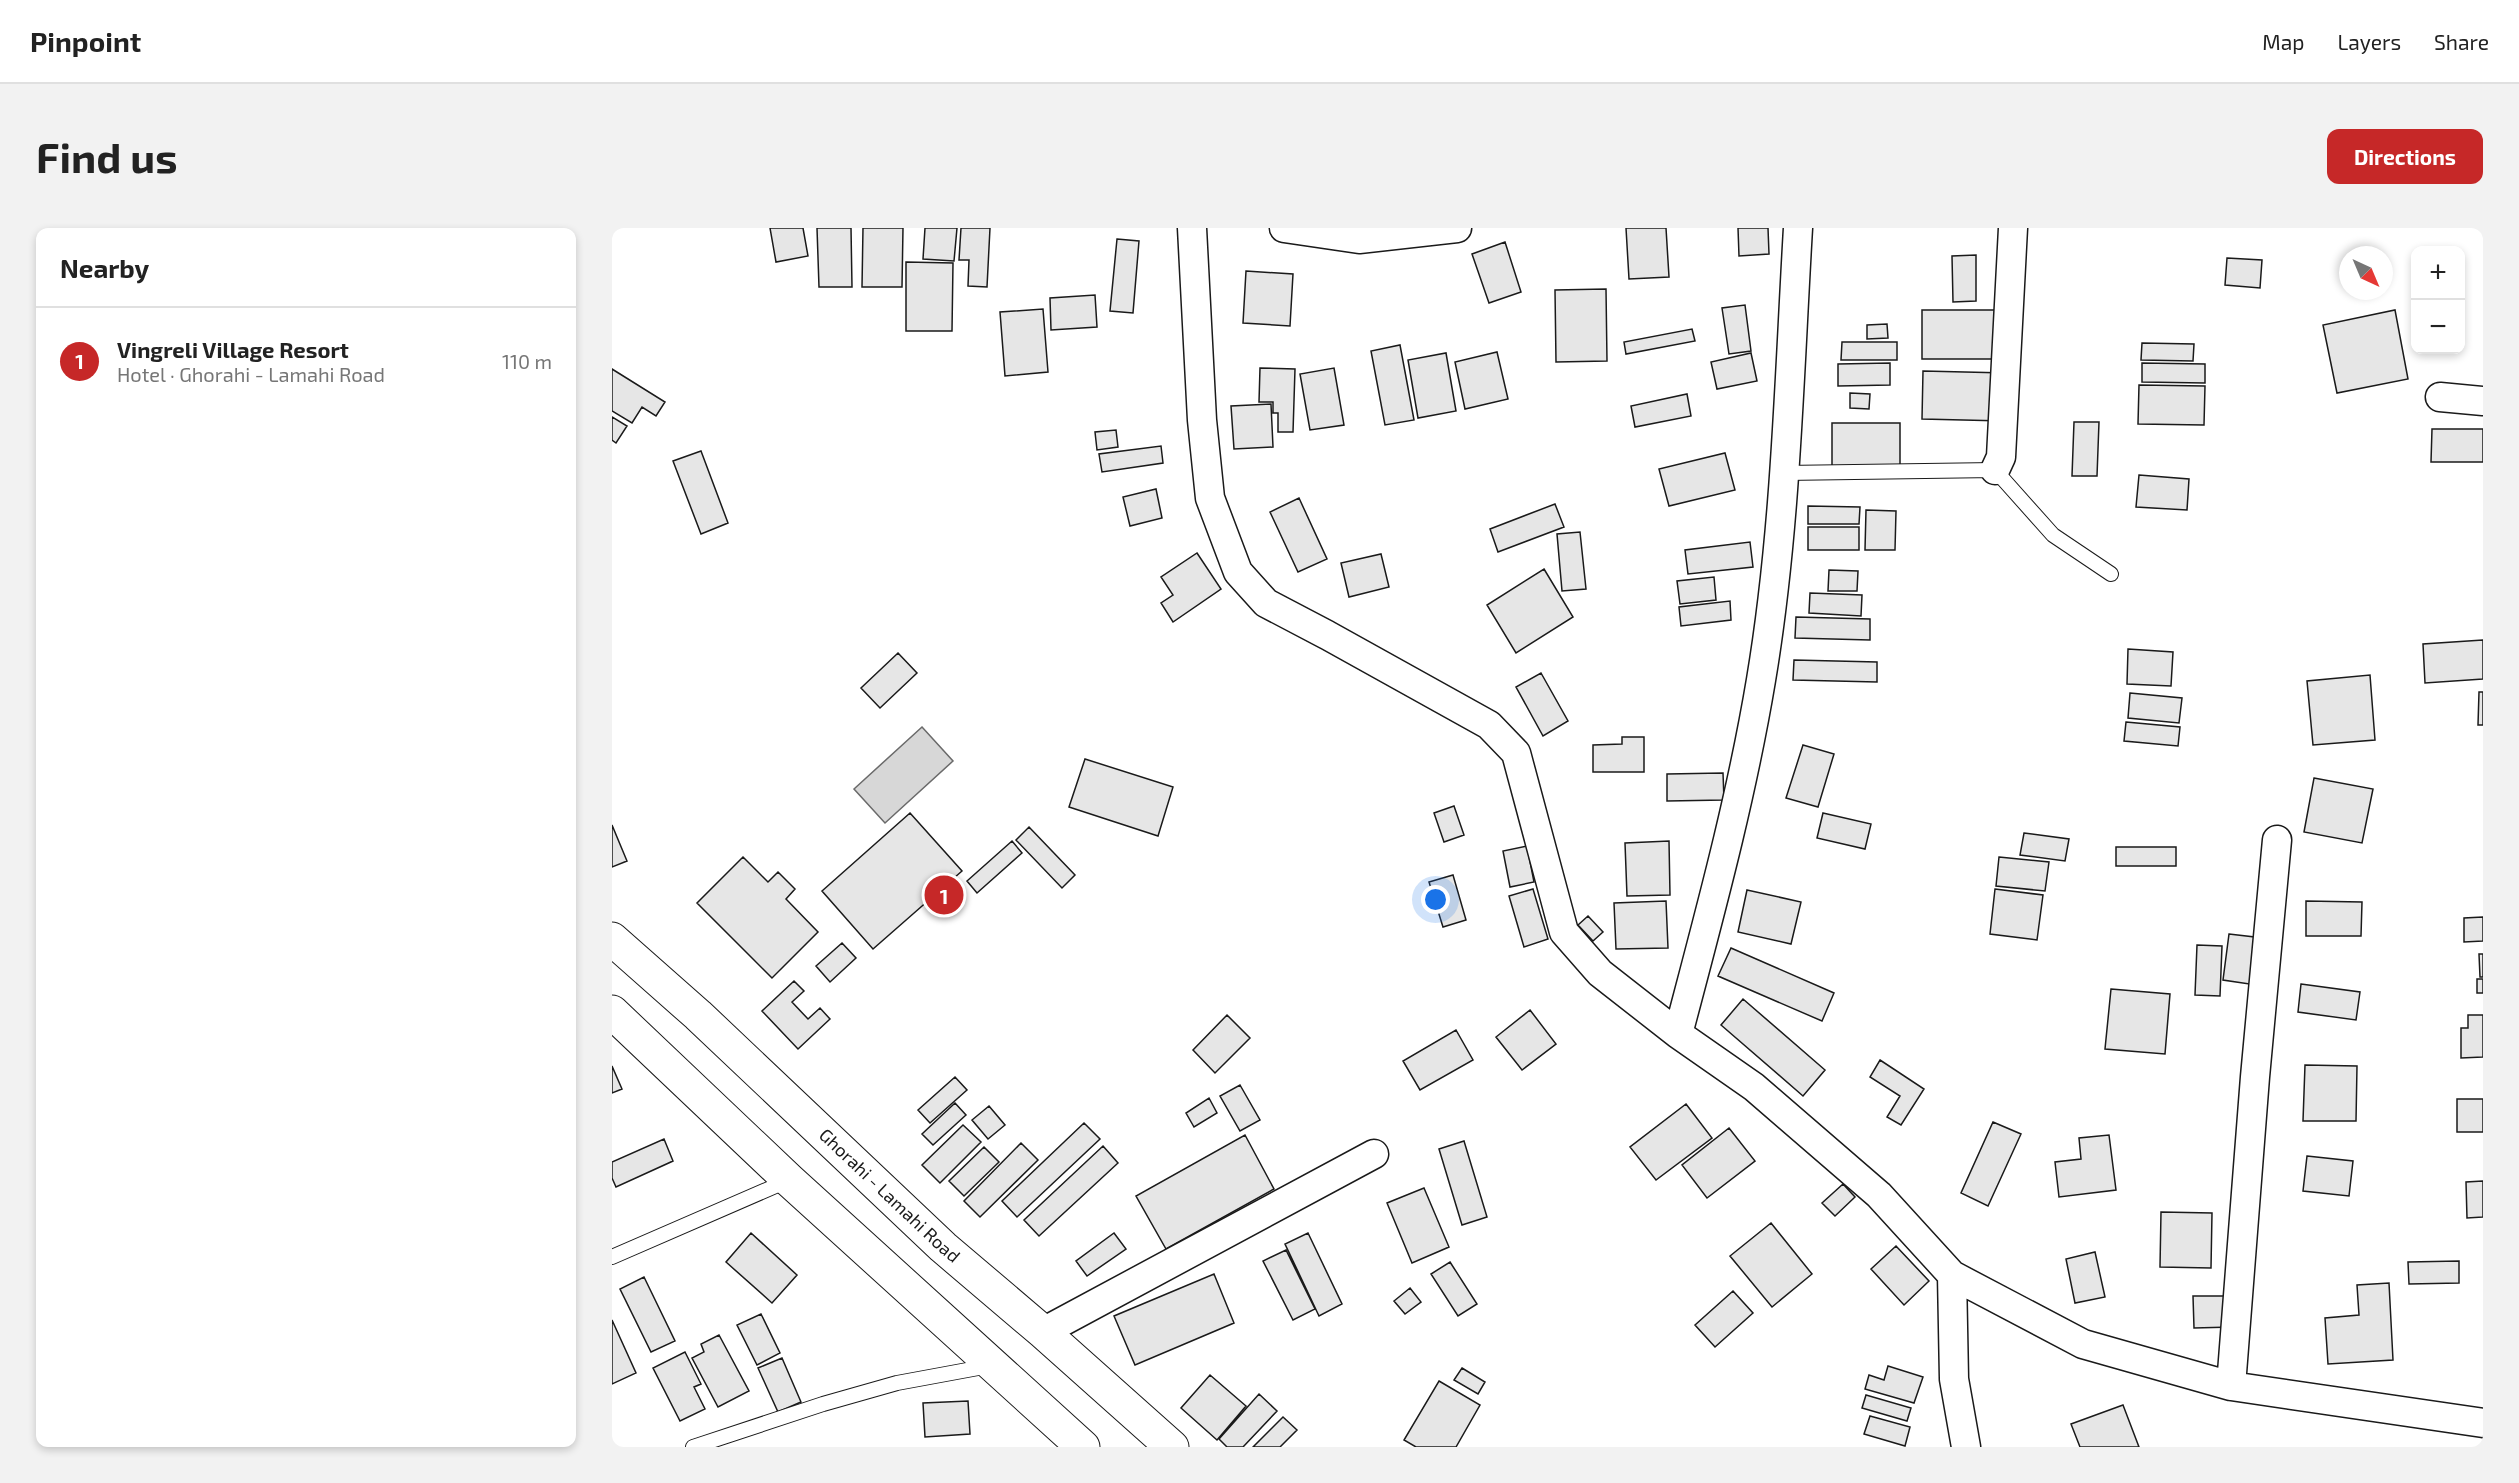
<!DOCTYPE html>
<html lang="en">
<head>
<meta charset="utf-8">
<style>
  body { margin:0; font-family:"Exo 2",sans-serif; background:#f2f2f2; color:#222 }
  .controls { position:absolute; right:18px; top:18px; display:grid; overflow:hidden; border-radius:12px; box-shadow:0 3px 9px #0003 }
  .controls button { width:54px; height:54px; display:grid; place-items:center; padding:0; border:0; border-bottom:2px solid #e0e0e0; background:#fff; color:#222; font:30px sans-serif }
  .compass { position:absolute; left:1727px; top:18px; width:54px; height:54px; border-radius:50%; background:#fff; box-shadow:0 3px 9px #0003; rotate:136deg }
  .you { position:absolute; left:824px; top:672px; width:21px; height:21px; margin:-15px; border:4px solid #fff; border-radius:50%; background:#1a73e8; box-shadow:0 0 0 9px #1a73e833 }
  .badge { display:grid; place-items:center; width:39px; height:39px; border-radius:50%; background:#c62828; color:#fff; font-size:20px; font-weight:700 }
  .pin { position:absolute; translate:-50% -50%; border:3px solid #fff; box-shadow:0 2px 6px #0006 }
  .list { margin:0; padding:0; list-style:none }
  h2 { display:flex; justify-content:space-between; align-items:center; height:78px; margin:0; padding:0 24px; font-size:26px }
  h2 small { font-size:20px; font-weight:400; color:#767676 }
  .list li { display:grid; grid-template-columns:39px 1fr auto; gap:18px; align-items:center; box-sizing:border-box; height:108px; padding:0 24px; border-top:2px solid #e0e0e0 }
  .list b { display:block; font-size:22px; white-space:nowrap }
  .list p { margin:0; font-size:20px; white-space:nowrap; color:#767676 }
  .list em { font-size:20px; font-style:normal; color:#767676 }
  .map { position:relative; flex:none; width:1871px; height:1219px; overflow:hidden; border-radius:12px }
  header { display:flex; align-items:center; gap:36px; box-sizing:border-box; height:84px; padding:0 30px; background:#fff; border-bottom:2px solid #e0e0e0 }
  header strong { font-size:28px }
  nav { display:flex; gap:33px; margin-inline-start:auto; font-size:21px }
  .intro { display:flex; align-items:center; justify-content:space-between; box-sizing:border-box; height:144px; padding:0 36px }
  h1 { margin:0; font-size:42px }
  .button { padding:15px 27px; border-radius:12px; background:#c62828; color:#fff; font-size:21px; font-weight:700 }
  main { display:flex; gap:36px; padding:0 36px }
  aside { flex:1; background:#fff; border-radius:12px; box-shadow:0 3px 9px #0003 }
  .map>svg:first-child { display:block }
  .water { fill:#d7d7d7; stroke:#6a6a6a; stroke-width:1.5 }
  .building { fill:#e6e6e6; stroke:#1a1a1a; stroke-width:1.5 }
  .lines { fill:none; stroke-linecap:round; stroke-linejoin:round }
  .lane-casing { stroke:#1a1a1a; stroke-width:16 }
  .street-casing { stroke:#1a1a1a; stroke-width:31 }
  .primary-casing { stroke:#1a1a1a; stroke-width:35 }
  .lane { stroke:#fff; stroke-width:14 }
  .street { stroke:#fff; stroke-width:28 }
  .primary { stroke:#fff; stroke-width:33 }
  .labels { text-anchor:middle; stroke-width:4.5; stroke-linejoin:round; paint-order:stroke }
  .street-label { font-size:18px; fill:#1a1a1a; stroke:#fff }
</style>
</head>
<body>
<header>
<strong>Pinpoint</strong>
<nav><a>Map</a><a>Layers</a><a>Share</a></nav>
</header>
<div class="intro"><h1>Find us</h1><a class="button">Directions</a></div>
<main>
<aside>
<h2>Nearby<small></small></h2>
<ul class="list">
<li><span class="badge">1</span><div><b>Vingreli Village Resort</b><p>Hotel · Ghorahi - Lamahi Road</p></div><em>110 m</em></li>
</ul>
</aside>
<div class="map">
<svg width="1871" height="1219" viewBox="0 0 1871 1219">
  <rect width="100%" height="100%" fill="#fff"/>
  <path class="water" d="M310,499L341,533L273,595L242,561Z"/>
  <path class="building" d="M158,0H191L196,28L164,34Z
    M205,0H239L240,59H207Z
    M251,0H291L290,59H250Z
    M313,0H345L342,33L311,31Z
    M349,0H378L375,59L356,58L357,32H347Z
    M1014,0H1054L1057,49L1017,51Z
    M1126,0H1156L1157,26L1127,28Z
    M505,11L527,13L521,85L498,83Z
    M893,14L909,64L877,75L860,26Z
    M1364,27V73L1341,74L1340,28Z
    M1615,30L1650,32L1648,60L1613,57Z
    M294,34L341,35L340,103H294Z
    M634,43L681,46L678,98L631,95Z
    M994,61L995,133L944,134L943,62Z
    M483,67L485,99L439,102L438,70Z
    M1133,77L1139,123L1117,126L1110,80Z
    M431,81L436,144L393,148L388,84Z
    M1310,82H1385V131H1310Z
    M1783,82L1796,151L1725,165L1711,97Z
    M1275,96L1276,110L1255,111V97Z
    M1080,101L1083,113L1014,126L1012,114Z
    M1230,114H1285V132H1229Z
    M1530,115L1582,116L1581,133L1529,132Z
    M788,117L802,192L773,197L759,123Z
    M885,124L896,171L853,181L843,134Z
    M834,125L844,183L806,190L796,132Z
    M1139,125L1145,153L1105,161L1099,134Z
    M1278,135V157L1226,158V136Z
    M1530,135L1593,136V155L1530,154Z
    M648,140L683,141L681,204H666V185H661V174H647Z
    M722,140L732,197L698,202L688,146Z
    M0,141L53,174L44,188L30,179L20,195L0,183Z
    M1311,143L1394,145L1392,193L1310,191Z
    M1527,157L1593,158L1592,197L1526,196Z
    M1238,165L1258,166L1257,181L1238,180Z
    M1075,166L1079,188L1023,199L1019,178Z
    M659,176L661,219L622,221L619,178Z
    M0,189L15,198L4,215L0,212Z
    M1462,194H1487L1485,248H1460Z
    M1220,195H1288V238L1220,239Z
    M1820,201H1871V234H1819Z
    M504,202L506,219L485,222L483,204Z
    M549,218L551,235L490,244L487,226Z
    M89,223L116,295L89,306L61,233Z
    M1113,225L1123,262L1057,278L1047,241Z
    M1527,247L1577,251L1575,282L1524,279Z
    M544,261L550,290L518,298L511,269Z
    M687,270L715,331L686,344L658,284Z
    M943,276L952,299L886,324L878,301Z
    M1196,278L1248,279L1247,296H1196Z
    M1254,282L1284,283L1283,322H1253Z
    M1196,299H1247V322H1196Z
    M968,304L974,361L950,363L945,306Z
    M1138,314L1141,339L1076,346L1073,322Z
    M585,325L609,361L561,394L549,375L561,367L549,349Z
    M769,326L777,359L737,369L729,335Z
    M932,341L961,389L904,425L875,377Z
    M1217,342L1246,343L1245,363H1216Z
    M1102,349L1104,372L1068,376L1065,353Z
    M1198,365L1250,367L1249,388L1197,385Z
    M1118,373L1119,392L1069,398L1067,379Z
    M1184,389L1258,391V412L1183,410Z
    M1871,412V451L1813,455L1811,416Z
    M1516,421L1561,424L1559,458L1515,456Z
    M286,425L305,445L268,480L249,460Z
    M1182,432L1265,434V454L1181,452Z
    M929,445L956,493L931,508L904,459Z
    M1758,447L1763,512L1701,517L1695,453Z
    M1867,464H1871V497H1866Z
    M1518,465L1570,470L1567,495L1516,490Z
    M1514,494L1568,499L1566,518L1512,513Z
    M1010,509H1032V544H981V517L1010,516Z
    M1191,517L1222,526L1206,579L1174,570Z
    M473,531L561,559L546,608L457,579Z
    M1111,545L1112,572L1055,573V546Z
    M1702,550L1761,561L1750,615L1692,604Z
    M842,578L852,607L832,614L822,585Z
    M298,585L350,643L261,721L210,663Z
    M1211,585L1259,596L1253,621L1205,610Z
    M0,597L15,633L0,639Z
    M417,599L463,647L450,660L404,612Z
    M1412,605L1457,611L1453,633L1408,627Z
    M400,613L410,625L365,665L355,653Z
    M1057,613L1058,667L1015,668L1013,615Z
    M915,618L922,654L898,659L891,623Z
    M1504,619H1564V638H1504Z
    M131,629L156,654L166,644L183,661L174,671L206,704L160,750L85,675Z
    M1387,629L1437,634L1433,663L1384,658Z
    M841,647L854,692L831,699L817,654Z
    M921,661L936,711L912,719L897,668Z
    M1383,661L1431,667L1425,712L1378,706Z
    M1135,662L1189,674L1179,716L1126,704Z
    M1054,673L1056,720L1004,721L1002,675Z
    M1694,673L1750,674L1749,708H1694Z
    M976,688L991,704L981,713L966,697Z
    M1871,689V713L1852,714V690Z
    M1617,706L1651,710L1644,757L1611,752Z
    M230,715L244,730L218,754L204,738Z
    M1585,717L1610,718L1608,768L1583,767Z
    M1119,720L1222,765L1210,793L1106,748Z
    M1867,726H1871V749H1868Z
    M1865,751H1871V765H1865Z
    M182,753L192,763L180,774L196,791L208,780L218,791L186,821L150,783Z
    M1689,756L1748,764L1744,792L1686,784Z
    M1499,761L1558,766L1553,826L1493,821Z
    M1131,771L1213,842L1191,868L1109,797Z
    M918,782L944,816L910,842L884,809Z
    M615,787L638,810L603,845L581,822Z
    M1856,787H1871V829L1849,830V800H1856Z
    M844,802L861,832L808,862L791,833Z
    M1268,832L1312,861L1289,897L1275,889L1288,868L1258,849Z
    M1693,837L1745,838L1744,893H1691Z
    M0,838L10,861L0,865Z
    M343,849L355,862L318,895L306,882Z
    M628,857L648,892L628,903L608,868Z
    M597,870L605,885L582,899L574,885Z
    M1845,871H1871V904H1845Z
    M343,875L354,887L321,917L310,906Z
    M1074,876L1100,910L1044,952L1018,919Z
    M377,878L393,897L376,911L360,892Z
    M1381,894L1409,906L1376,978L1349,965Z
    M472,895L488,911L405,989L390,973Z
    M351,897L369,914L328,955L310,937Z
    M1117,900L1143,933L1095,970L1070,937Z
    M633,907L662,961L554,1021L524,968Z
    M1497,907L1504,962L1447,969L1443,934L1469,931L1467,910Z
    M52,911L61,933L4,959L0,950V934Z
    M852,913L875,989L850,997L827,921Z
    M409,915L426,932L368,989L352,973Z
    M491,918L506,935L427,1008L412,992Z
    M372,919L387,934L352,968L337,953Z
    M1695,928L1741,933L1737,968L1691,963Z
    M1871,953V989L1855,990L1854,954Z
    M1231,956L1243,969L1223,988L1210,975Z
    M812,960L837,1019L800,1035L775,975Z
    M1549,984L1600,985L1599,1040L1548,1039Z
    M1159,995L1200,1046L1160,1079L1118,1028Z
    M139,1005L185,1047L160,1075L114,1034Z
    M502,1005L514,1021L475,1048L464,1033Z
    M696,1005L730,1076L707,1088L673,1016Z
    M1284,1018L1317,1053L1292,1077L1259,1041Z
    M674,1022L703,1081L681,1092L651,1033Z
    M1483,1024L1493,1069L1463,1075L1454,1031Z
    M1847,1033V1055L1797,1056L1796,1034Z
    M838,1034L865,1076L846,1088L819,1046Z
    M602,1046L622,1095L523,1137L502,1088Z
    M32,1049L63,1113L39,1124L8,1061Z
    M1777,1055L1781,1132L1716,1136L1713,1090L1747,1087L1745,1057Z
    M798,1060L809,1074L793,1086L782,1073Z
    M1121,1063L1141,1085L1103,1119L1083,1097Z
    M1581,1068H1620V1099L1582,1100Z
    M149,1086L168,1125L145,1137L125,1097Z
    M0,1092L24,1145L0,1156Z
    M107,1107L137,1163L106,1179L80,1130L92,1124L89,1116Z
    M73,1124L89,1156L82,1159L93,1181L68,1193L41,1140Z
    M170,1130L189,1174L166,1184L146,1140Z
    M1276,1138L1311,1149L1302,1175L1253,1161L1257,1147L1272,1152Z
    M850,1140L873,1154L866,1166L842,1152Z
    M598,1147L634,1178L605,1212L569,1180Z
    M827,1153L868,1177L844,1219H804L792,1212Z
    M647,1166L665,1183L631,1219H615L607,1211Z
    M1254,1167L1299,1180L1295,1193L1250,1180Z
    M356,1173L358,1206L313,1209L311,1175Z
    M1511,1177L1527,1219H1468L1459,1196Z
    M1258,1188L1298,1199L1293,1218L1252,1206Z
    M671,1189L685,1202L668,1219H641Z"/>
  <g class="lines">
    <g class="lane-casing">
      <path id="lane" d="M1172,245L1383,242L1441,307L1499,346
        M0,1029L175,953
        M81,1219L211,1176L285,1155L377,1138"/>
    </g>
    <g class="street-casing">
      <path id="street" d="M580,0L590,192L598,270L626,344L654,375L715,407L877,497L904,525L952,704L988,745L1066,806L1142,859L1267,967L1340,1047L1471,1116L1619,1158L1871,1195
        M672,0L747,11L845,0
        M1828,169L1871,173
        M1383,242L1389,229L1401,0
        M1066,806C1097,688 1129,572 1149,452C1174,303 1177,151 1186,0
        M1340,1047L1342,1151L1354,1219
        M431,1104L762,926
        M1619,1158L1643,849L1665,612"/>
    </g>
    <g class="primary-casing">
      <g id="primary">
        <path id="s1" d="M0,711L86,787L331,1019L431,1104L560,1219"/>
        <path d="M0,784L177,952L471,1219"/>
      </g>
    </g>
    <use href="#lane" class="lane"/>
    <use href="#street" class="street"/>
    <use href="#primary" class="primary"/>
  </g>
  <g class="labels">
    <g class="street-label">
      <text dy="6" stroke="none"><textPath href="#s1" startOffset="378">Ghorahi - Lamahi Road</textPath></text>
    </g>
  </g>
</svg>
<div class="controls">
<button>+</button>
<button>−</button>
</div>
<svg class="compass" viewBox="-18 -18 36 36"><path d="M0-13l5 13h-10z" fill="#e53935"/><path d="M0 13l5-13h-10z" fill="#767676"/></svg>
<div class="you"></div>
<div class="pin badge" style="left:332px;top:667px">1</div>
</div>
</main>
</body>
</html>
